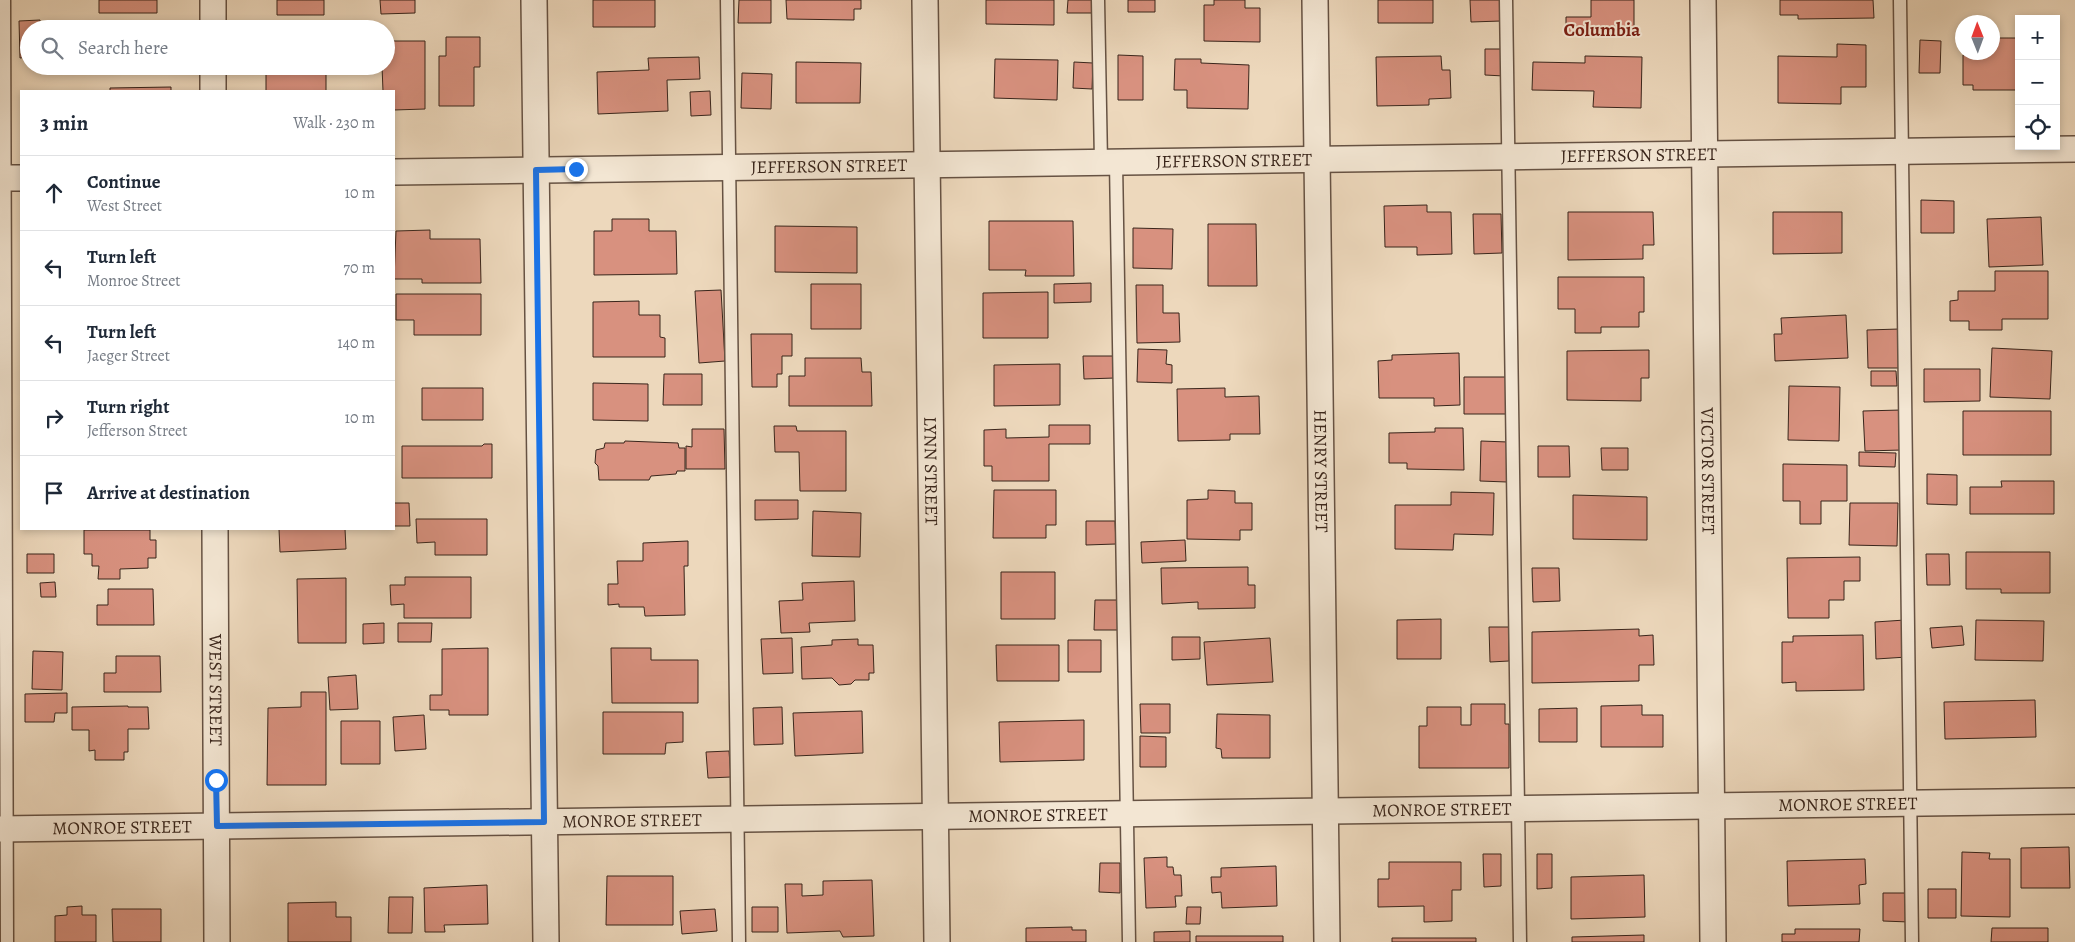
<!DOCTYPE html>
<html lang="en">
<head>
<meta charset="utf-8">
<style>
  body { margin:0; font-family:Alegreya,serif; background:#f2f2f3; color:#1f2937 }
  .controls { position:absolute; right:15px; top:15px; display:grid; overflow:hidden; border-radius:0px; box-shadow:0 2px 8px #0003 }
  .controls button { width:45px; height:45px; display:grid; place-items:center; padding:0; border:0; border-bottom:1px solid #e0e1e3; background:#fff; color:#1f2937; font:25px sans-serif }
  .compass { position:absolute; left:1955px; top:15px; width:45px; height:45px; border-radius:50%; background:#fff; box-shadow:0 2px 8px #0003; rotate:359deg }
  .stop { position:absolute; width:15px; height:15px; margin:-11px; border:4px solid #1a73e8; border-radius:50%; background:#fff }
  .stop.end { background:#1a73e8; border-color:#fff; box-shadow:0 1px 5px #0008 }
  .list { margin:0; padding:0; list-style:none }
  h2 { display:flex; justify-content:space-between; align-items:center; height:65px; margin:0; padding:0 20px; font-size:21px }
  h2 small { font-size:16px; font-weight:400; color:#747a83 }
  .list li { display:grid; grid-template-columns:32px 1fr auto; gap:15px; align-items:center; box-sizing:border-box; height:75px; padding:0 20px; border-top:1px solid #e0e1e3 }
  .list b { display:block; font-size:19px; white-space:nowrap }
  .list p { margin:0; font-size:16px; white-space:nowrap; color:#747a83 }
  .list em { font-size:16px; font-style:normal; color:#747a83 }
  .icon { flex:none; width:28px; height:28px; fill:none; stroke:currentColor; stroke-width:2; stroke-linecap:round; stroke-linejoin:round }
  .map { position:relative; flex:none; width:2075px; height:942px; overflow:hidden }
  .search { position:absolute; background:#fff; box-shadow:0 2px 8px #0003; left:20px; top:20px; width:375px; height:55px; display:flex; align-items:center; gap:12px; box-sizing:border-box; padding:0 18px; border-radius:28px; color:#747a83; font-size:19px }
  .panel { position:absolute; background:#fff; box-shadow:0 2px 8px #0003; left:20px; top:90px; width:375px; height:440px; border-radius:0px }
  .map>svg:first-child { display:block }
  .building { fill:#d8917f; stroke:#39251b }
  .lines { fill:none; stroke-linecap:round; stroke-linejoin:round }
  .service-casing { stroke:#665243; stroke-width:15 }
  .minor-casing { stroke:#665243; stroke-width:28 }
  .service { stroke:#f3e6d3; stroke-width:12 }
  .minor { stroke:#f3e6d3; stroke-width:25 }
  .route { stroke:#1a73e8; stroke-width:6 }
  .labels { text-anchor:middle; stroke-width:4; stroke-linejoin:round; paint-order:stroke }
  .street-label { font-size:18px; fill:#39251b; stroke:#f3e6d3 }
  .neighbourhood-label { font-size:19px; font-weight:bold; fill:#7a1f14; stroke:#f3e6d3 }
</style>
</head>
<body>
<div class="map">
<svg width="2075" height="942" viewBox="0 0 2075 942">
  <rect width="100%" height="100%" fill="#edd8bc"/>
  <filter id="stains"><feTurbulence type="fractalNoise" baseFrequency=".004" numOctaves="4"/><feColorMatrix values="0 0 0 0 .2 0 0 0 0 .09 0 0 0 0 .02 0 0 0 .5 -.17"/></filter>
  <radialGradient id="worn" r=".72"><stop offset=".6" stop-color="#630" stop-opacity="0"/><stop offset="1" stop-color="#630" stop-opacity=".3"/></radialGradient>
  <path class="building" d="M99,0H157V13H99Z
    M277,0H324V15H277Z
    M380,0H415V13L381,14Z
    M593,0H655V27H593Z
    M739,0H771V23H738Z
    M786,0H861V9H854V20L787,19Z
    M986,0H1054V25L986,24Z
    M1068,0H1095V13H1067Z
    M1128,0H1155V12H1128Z
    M1214,0H1245V8H1260V42L1204,41V5H1214Z
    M1378,0H1433V23H1378Z
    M1470,0H1500L1501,21L1471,22Z
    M1591,0H1634V34H1566V17H1591Z
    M1780,0H1873L1874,18L1798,19V15H1780Z
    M40,20L41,29H29V57L20,58L19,21Z
    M80,27H161V29H80Z
    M446,37H480V67H474V106H439V56H446Z
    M1992,38H2019V90H1973V85H1963V55H1971V52H1992Z
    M1920,40L1941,41L1940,73H1919Z
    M386,41H425V109L394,110V91H383L382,66H386Z
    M1837,44L1866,45V87H1841V104L1778,103V56L1837,57Z
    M1485,49H1504V76L1485,75Z
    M1118,55L1143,56V100H1118Z
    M1441,56L1442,70H1450L1451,98L1429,99V105L1377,106L1376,57Z
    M1585,56L1642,57L1641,108L1593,107L1594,91L1532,90L1533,62L1585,63Z
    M699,57L700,79L667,80L668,111L598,114L597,72L649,70L648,58Z
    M995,59L1058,60L1057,100L994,98Z
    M1175,59H1201V63L1249,65L1248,109L1187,108V90H1174Z
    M796,62L861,63L860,103H796Z
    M1074,62L1093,63L1092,89L1073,88Z
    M266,66H326V91H266Z
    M742,73L772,74L771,109L741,108Z
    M171,87V91H110V88Z
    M710,91L711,115L691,116L690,92Z
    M1921,200L1954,201V233H1921Z
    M1427,205V212H1451L1452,254L1417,255V247H1385L1384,206Z
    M1568,212H1653L1654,245H1643V259L1568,260Z
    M1773,212H1842V253L1773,254Z
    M1473,214H1501L1502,253L1474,254Z
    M2041,217L2043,265L1989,267L1987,219Z
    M612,219H649V231H676L677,274L594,275V231H612Z
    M989,221H1073L1074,276H1025L1026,270H989Z
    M1208,224H1256L1257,286H1208Z
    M775,226L857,227V273L775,272Z
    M1133,228L1173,229L1172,269L1133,268Z
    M430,230V239H480L481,283H422V279H394L396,231Z
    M1995,271H2048V319H2002V330H1969V321H1950V301L1958,300V291H1995Z
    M1558,277H1644V312H1639V327H1601V333H1575V309H1558Z
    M1091,283V302L1054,303V284Z
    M811,284H861V329H811Z
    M1136,285H1163V313H1179L1180,342L1137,343Z
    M721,290L725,361L699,363L695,291Z
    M1048,292V338H983V293Z
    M396,294H481V335H414V320H396Z
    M639,301V315H660V337L665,338V357H593V302Z
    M1846,315L1848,358L1775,361L1774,334H1782L1781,318Z
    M1899,329L1900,368H1868L1867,330Z
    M751,334H792V356H782V374H777V387H752Z
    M1992,348L2052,351L2050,399L1990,397Z
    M1138,349L1167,350L1166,364L1172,365V383L1137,382Z
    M1649,350V378H1641V401L1567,400V351Z
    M1459,353L1460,405L1434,406V398H1379L1378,361L1392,360V355Z
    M1083,356H1115V378L1084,379Z
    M805,358H861L862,372H871L872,406H789V376H805Z
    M1060,364V405L994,406V365Z
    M1924,369H1980V401L1924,402Z
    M1871,371H1896L1897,386H1871Z
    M664,374H702V405H663Z
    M1464,377H1507V414H1464Z
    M593,383L648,384V421L593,420Z
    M1789,386L1840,387L1839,441L1788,440Z
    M422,388H483V420H422Z
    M1225,388V397L1259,396L1260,434H1230V440L1178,441L1177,389Z
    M1901,410L1902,450L1865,451L1863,411Z
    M1963,411H2051V455H1963Z
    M1049,425H1090V444H1049V481H992V466H984V430L1006,429V438L1049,437Z
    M774,426H796L797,431H846V491H800L799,452H775Z
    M1435,428H1463L1464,470L1407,469V463H1389V433L1435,432Z
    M692,429H724L725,469H686V446L692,447Z
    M625,441L678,443L679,448H685V471H677L676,474L651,476L649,480H599L598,466L595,463L596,450L604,448L605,443H624Z
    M1481,441L1508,442L1507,482L1480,481Z
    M484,444H492V478H402V446H482Z
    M1538,446H1569L1570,477H1538Z
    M1601,448H1628V470H1602Z
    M1859,452L1896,453L1895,467L1859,466Z
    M1783,464L1847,465V501H1821V524H1800V501H1783Z
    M1927,474L1957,475V505L1927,504Z
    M2001,481H2054V514H1970V487H2002Z
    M994,490H1056V525H1046V538H993Z
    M1208,490L1235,491V503H1252V530H1240V540L1187,539V500L1208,499Z
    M1451,492L1494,493L1493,535L1454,534L1453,550L1395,549V505H1451Z
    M1573,495L1647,497V540L1573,539Z
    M755,500H798V519L755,520Z
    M394,503H409L410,526H394Z
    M1850,503H1898L1897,546L1849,545Z
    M813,511L861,513L860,557L812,556Z
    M416,519H487V555H435V542L417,543Z
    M1086,521H1115L1116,544L1086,545Z
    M279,529H345L346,549L280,552Z
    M84,530H150V540H156V558H148V568L120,569V579H98L99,566H92V554H84Z
    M1185,540L1186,561L1142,563L1141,542Z
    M688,541V566H684L685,615L645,616L644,607H619V604L608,605V584H618L617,561H643V543Z
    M1966,552H2050V593H2001V589H1966Z
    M27,554H54V573H27Z
    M1926,554H1949L1950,585H1927Z
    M1860,557V581H1844V600H1829V618H1788L1787,558Z
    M1248,567V585H1255V608L1198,609V602L1162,604L1161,568Z
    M1532,568H1559L1560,601L1533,602Z
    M1001,572H1055V619H1001Z
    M405,577H471V618H404V604L391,605L390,585H405Z
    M346,578V643H298L297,579Z
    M854,581L855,621L809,623L810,632L781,633L779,601L803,600L802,583Z
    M55,582L56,597H41L40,583Z
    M108,589H153L154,625H97V605H108Z
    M1095,600H1118V630H1094Z
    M1441,619V659H1397V620Z
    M1905,620L1907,657L1876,659L1875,622Z
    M1976,620L2044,621L2043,661L1975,660Z
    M384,623V643L363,644V624Z
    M398,623H432L431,642H398Z
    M1962,626L1964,645L1932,648L1930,628Z
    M1489,627H1509V661L1490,662Z
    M1639,629V636L1653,635L1654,665H1639V681L1532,683V632Z
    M1863,635L1864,690L1796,691V682L1782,683V642H1793V636Z
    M1172,637H1200V659L1172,660Z
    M792,638L793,673L763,674L761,639Z
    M1270,638L1273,682L1207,685L1204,642Z
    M858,639V645H873L874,673H869V680H855L851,684L839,685L832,678L802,679L801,647L832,645V640Z
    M1068,640H1101V672H1068Z
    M996,645H1059V681H997Z
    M488,648V715H449V710H430V695H442V649Z
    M611,648H651V660H698V703H612Z
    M33,651L63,652L62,690L32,689Z
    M116,656H160L161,692H104V673H116Z
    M356,675L358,709L330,710L328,677Z
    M301,692H326V785H267L268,708L301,707Z
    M67,693V713H55L54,722H25V694Z
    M2035,700L2036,737L1945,739L1944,702Z
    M1140,704H1170V733H1141Z
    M1471,704H1505V724H1509V768H1419V726H1427V707H1461V725H1471Z
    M1642,705V715H1663V747H1601V706Z
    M128,706V707H148L149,729H128V752H124V760H95V750L89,751V730H72V707Z
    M782,707L783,744L754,745L753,708Z
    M1577,708V742H1539V709Z
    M862,711L863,753L795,756L793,713Z
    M603,712H683V742L666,743L665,754H603Z
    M1217,714L1270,715V758H1222L1221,749L1216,748Z
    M424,715L426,749L395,751L393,717Z
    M1084,720V760L1000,762L999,722Z
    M341,721H380V764H341Z
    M1140,736L1166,737V767H1140Z
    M729,751L731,777L708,778L706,752Z
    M2069,847L2070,888H2021V848Z
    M1962,852L1990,853L1989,859H2010V917L1961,916Z
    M1483,854H1501V886L1484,887Z
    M1537,854H1552V888L1537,889Z
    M1167,857V867H1173L1174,875H1181L1182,896H1175L1176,907L1146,908L1144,858Z
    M1865,859L1866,884L1859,885L1860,904L1788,906L1787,861Z
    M1389,862H1461V890H1452V921L1424,922V906L1378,907V879H1389Z
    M1100,863H1120V893L1099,892Z
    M1276,866L1277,906L1222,908L1221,892L1212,893L1211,877H1221V868Z
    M1644,875L1645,917L1571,919V877Z
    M607,876H673V925H606Z
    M872,880L874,936L843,937L840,931L787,933L785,884H802V896L823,895V881Z
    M487,885L488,924L444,925L445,932H425L424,888Z
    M1928,889H1956V918H1928Z
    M1883,893H1910L1909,922L1883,921Z
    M389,897H413L412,933H388Z
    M336,902V917H351V942H288V903Z
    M82,906V915H96V942H55V916L67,915V907Z
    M752,907H778V932H752Z
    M1187,907H1201L1200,924H1186Z
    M112,909H161V942H113Z
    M715,909L717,931L682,934L680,911Z
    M1072,927V930H1086V942H1026V928Z
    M1992,928H2048V942H1991Z
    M1795,929H1860L1859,942H1782V934H1795Z
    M1190,931V942H1154V932Z
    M1644,935V942H1572V937Z
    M1196,936H1283V942H1196Z
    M1392,938H1476V942H1392Z"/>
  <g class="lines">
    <g class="service-casing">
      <path id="service" d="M4,0L7,942
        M727,0L739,942
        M1098,0L1101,162
        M1506,0L1520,942
        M1900,0L1912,942
        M1116,162L1129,942"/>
    </g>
    <g class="minor-casing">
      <g id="minor">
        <path d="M213,0V29"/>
        <path d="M534,0L546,942"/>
        <path id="s1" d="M925,0L937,942"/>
        <path id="s2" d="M1315,0L1327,942"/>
        <path id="s3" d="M1703,0L1713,942"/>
        <path d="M213,66V91"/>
        <path id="s4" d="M394,172L2075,149"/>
        <path d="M0,178H21"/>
        <path id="s5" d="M215,529L217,942"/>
        <path id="s6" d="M0,829L2075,801"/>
      </g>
    </g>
    <use href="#service" class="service"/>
    <use href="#minor" class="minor"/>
  </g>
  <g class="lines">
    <path class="route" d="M216,780L217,826L544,822L536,170L576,169"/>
  </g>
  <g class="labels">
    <g class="street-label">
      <text dy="6" stroke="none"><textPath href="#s4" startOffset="1245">JEFFERSON STREET</textPath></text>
      <text dy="6" stroke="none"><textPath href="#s4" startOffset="840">JEFFERSON STREET</textPath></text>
      <text dy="6" stroke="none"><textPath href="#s4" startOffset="435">JEFFERSON STREET</textPath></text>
      <text dy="6" stroke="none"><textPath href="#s1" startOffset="471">LYNN STREET</textPath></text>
      <text dy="6" stroke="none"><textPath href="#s2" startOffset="471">HENRY STREET</textPath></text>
      <text dy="6" stroke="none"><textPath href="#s3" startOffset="471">VICTOR STREET</textPath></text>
      <text dy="6" stroke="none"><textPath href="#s5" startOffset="161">WEST STREET</textPath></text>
      <text dy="6" stroke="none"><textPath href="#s6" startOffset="1848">MONROE STREET</textPath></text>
      <text dy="6" stroke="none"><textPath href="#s6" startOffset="1442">MONROE STREET</textPath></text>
      <text dy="6" stroke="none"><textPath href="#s6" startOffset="1038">MONROE STREET</textPath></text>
      <text dy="6" stroke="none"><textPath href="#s6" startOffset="632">MONROE STREET</textPath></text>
      <text dy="6" stroke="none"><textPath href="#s6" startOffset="122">MONROE STREET</textPath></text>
    </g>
    <g class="neighbourhood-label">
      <text x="1602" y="36">Columbia</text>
    </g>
  </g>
  <rect width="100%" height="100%" filter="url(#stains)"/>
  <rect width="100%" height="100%" fill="url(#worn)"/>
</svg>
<div class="controls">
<button>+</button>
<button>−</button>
<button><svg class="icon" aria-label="locate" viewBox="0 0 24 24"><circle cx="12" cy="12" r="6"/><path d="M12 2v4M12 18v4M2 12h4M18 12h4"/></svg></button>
</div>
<svg class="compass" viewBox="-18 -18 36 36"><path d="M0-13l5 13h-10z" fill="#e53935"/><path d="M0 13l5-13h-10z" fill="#747a83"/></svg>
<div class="stop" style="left:216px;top:780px"></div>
<div class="stop end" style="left:576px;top:169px"></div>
<div class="search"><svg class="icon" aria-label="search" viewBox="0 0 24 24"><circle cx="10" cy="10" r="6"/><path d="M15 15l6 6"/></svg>Search here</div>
<section class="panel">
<h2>3 min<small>Walk · 230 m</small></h2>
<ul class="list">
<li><svg class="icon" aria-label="ahead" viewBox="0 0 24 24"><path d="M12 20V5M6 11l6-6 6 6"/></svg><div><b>Continue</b><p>West Street</p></div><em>10 m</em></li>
<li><svg class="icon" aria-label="left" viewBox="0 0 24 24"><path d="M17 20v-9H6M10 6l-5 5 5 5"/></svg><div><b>Turn left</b><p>Monroe Street</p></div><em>70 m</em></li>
<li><svg class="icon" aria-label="left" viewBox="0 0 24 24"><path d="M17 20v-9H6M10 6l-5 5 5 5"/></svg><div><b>Turn left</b><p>Jaeger Street</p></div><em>140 m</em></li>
<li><svg class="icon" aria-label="right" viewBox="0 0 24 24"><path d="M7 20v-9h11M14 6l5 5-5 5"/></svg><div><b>Turn right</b><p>Jefferson Street</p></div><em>10 m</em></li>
<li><svg class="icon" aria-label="arrive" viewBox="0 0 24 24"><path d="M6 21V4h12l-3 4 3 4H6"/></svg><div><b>Arrive at destination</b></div></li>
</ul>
</section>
</div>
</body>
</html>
